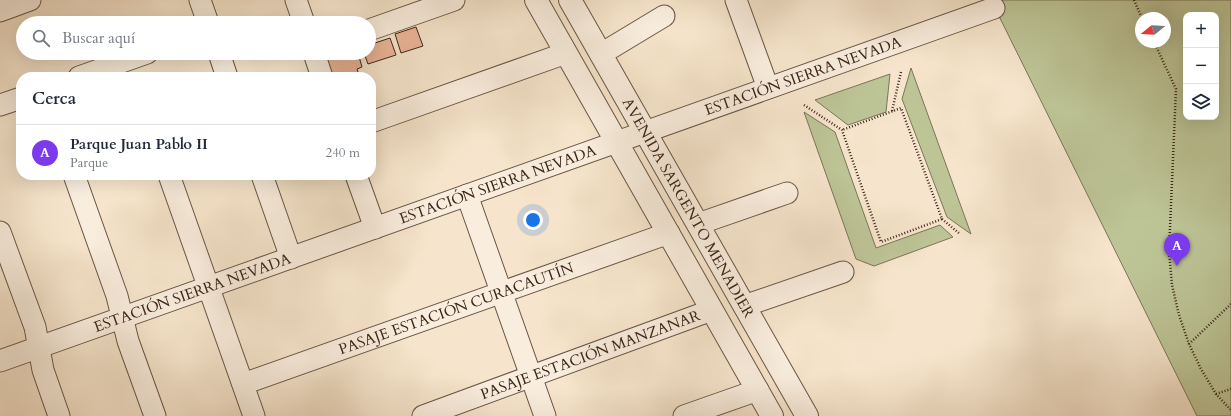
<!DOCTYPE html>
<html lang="es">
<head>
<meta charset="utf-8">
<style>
  body { margin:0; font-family:Cardo,serif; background:#f2f2f3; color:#1f2937 }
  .controls { position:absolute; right:12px; top:12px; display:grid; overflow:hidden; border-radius:8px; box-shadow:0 4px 16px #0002 }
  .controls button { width:36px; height:36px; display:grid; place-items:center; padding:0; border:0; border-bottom:1px solid #e0e1e3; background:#fff; color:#1f2937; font:20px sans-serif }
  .compass { position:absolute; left:1135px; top:12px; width:36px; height:36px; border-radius:50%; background:#fff; box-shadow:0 4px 16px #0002; rotate:252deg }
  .you { position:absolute; left:533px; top:220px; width:14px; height:14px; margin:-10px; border:3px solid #fff; border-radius:50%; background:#1a73e8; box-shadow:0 0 0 6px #1a73e833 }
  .badge { display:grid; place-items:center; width:26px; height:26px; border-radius:50%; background:#7c3aed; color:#fff; font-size:13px; font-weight:700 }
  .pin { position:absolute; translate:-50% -33px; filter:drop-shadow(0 1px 2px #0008) }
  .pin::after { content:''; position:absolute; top:21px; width:14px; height:12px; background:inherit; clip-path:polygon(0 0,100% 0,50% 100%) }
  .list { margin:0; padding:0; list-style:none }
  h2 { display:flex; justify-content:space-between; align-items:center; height:52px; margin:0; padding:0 16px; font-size:17px }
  h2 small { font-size:13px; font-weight:400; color:#747a83 }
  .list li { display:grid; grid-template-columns:26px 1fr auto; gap:12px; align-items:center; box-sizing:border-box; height:56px; padding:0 16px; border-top:1px solid #e0e1e3 }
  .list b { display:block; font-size:15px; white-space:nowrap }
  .list p { margin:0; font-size:13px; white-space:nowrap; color:#747a83 }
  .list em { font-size:13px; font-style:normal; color:#747a83 }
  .icon { flex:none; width:22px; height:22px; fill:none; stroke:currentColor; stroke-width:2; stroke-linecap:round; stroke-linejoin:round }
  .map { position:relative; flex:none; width:1231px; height:416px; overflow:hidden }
  .search { position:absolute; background:#fff; box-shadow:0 4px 16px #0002; left:16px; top:16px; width:360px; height:44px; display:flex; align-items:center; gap:10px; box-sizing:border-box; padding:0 14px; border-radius:22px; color:#747a83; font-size:15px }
  .panel { position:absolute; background:#fff; box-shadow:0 4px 16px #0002; left:16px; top:72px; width:360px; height:108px; border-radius:16px }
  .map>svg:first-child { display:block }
  .green { fill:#bdc597; stroke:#7c7558; fill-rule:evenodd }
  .building { fill:#ecb598; stroke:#3a2518 }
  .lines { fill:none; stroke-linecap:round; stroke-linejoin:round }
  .minor-casing { stroke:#695545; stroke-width:23 }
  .tertiary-casing { stroke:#695545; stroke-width:24 }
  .path { stroke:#3a2518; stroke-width:2.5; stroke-dasharray:1 2; stroke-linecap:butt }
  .minor { stroke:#f9eede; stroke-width:21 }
  .tertiary { stroke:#f9eede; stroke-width:22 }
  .labels { text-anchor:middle; stroke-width:3; stroke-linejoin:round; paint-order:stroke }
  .street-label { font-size:15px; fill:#3a2518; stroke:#f9eede }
</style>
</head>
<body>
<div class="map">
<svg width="1231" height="416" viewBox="0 0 1231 416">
  <rect width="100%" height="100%" fill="#f6e5cc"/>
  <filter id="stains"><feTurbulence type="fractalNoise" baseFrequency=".005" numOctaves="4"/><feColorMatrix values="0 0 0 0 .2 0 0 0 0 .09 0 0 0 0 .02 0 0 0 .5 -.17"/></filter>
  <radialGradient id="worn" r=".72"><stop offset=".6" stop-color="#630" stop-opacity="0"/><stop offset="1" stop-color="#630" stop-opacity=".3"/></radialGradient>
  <path class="green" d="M991,0H1231V416H1197ZM1186,15H1216V117H1186ZM1141,18H1165V42H1141Z
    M911,68L971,234L947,217L902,99Z
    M890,74L886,112L848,125L815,100Z
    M804,112L835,132L876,248L940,225L953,237L874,266L856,259Z"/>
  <path class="building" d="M416,27L423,46L401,53L395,34Z
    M390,38L396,55L368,64L364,53H369V45Z
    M344,53H358L362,67L357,69L359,75L348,77L347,73L337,77H326L320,61Z"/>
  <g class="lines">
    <g class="minor-casing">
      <g id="minor">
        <path d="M200,0L208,23"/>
        <path d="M296,0L304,23"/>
        <path d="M736,0L768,88"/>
        <path d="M0,11L30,0"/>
        <path d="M369,30L454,0"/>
        <path d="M219,53L227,77"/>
        <path d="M314,53L322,77"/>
        <path d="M601,54L664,16"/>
        <path d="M79,77L147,53"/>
        <path d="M0,105L21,98"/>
        <path d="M371,122L566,53"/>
        <path d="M74,175L117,296L128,341L155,416"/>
        <path d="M169,175L254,416"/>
        <path d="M262,175L291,258"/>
        <path d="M356,175L375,228"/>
        <path d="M467,195L545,416"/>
        <path d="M698,224L787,193"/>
        <path d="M0,232L35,327L43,370L59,416"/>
        <path d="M744,306L843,272"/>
        <path id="s1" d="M0,361L994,8"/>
        <path id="s2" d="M243,384L669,233"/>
        <path id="s3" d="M423,416L712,310"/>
        <path d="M684,416L758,390"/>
      </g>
    </g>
    <g class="tertiary-casing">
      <g id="tertiary">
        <path d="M536,0L772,416"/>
        <path id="s4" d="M570,0L807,416"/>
      </g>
    </g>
    <path class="path" d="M1134,0L1142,18
      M1154,42L1176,89L1169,251L1172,285L1179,315L1189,344L1201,369L1216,394L1231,410
      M804,105L842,130L881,242L942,219L901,108L842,130
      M892,111L901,72
      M942,219L960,234
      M1189,344L1231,304
      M1216,394L1231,389"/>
    <use href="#minor" class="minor"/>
    <use href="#tertiary" class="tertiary"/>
  </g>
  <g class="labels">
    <g class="street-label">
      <text dy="5" stroke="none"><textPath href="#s1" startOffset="852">ESTACIÓN SIERRA NEVADA</textPath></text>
      <text dy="5" stroke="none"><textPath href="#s1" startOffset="528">ESTACIÓN SIERRA NEVADA</textPath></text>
      <text dy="5" stroke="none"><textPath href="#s4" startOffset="239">AVENIDA SARGENTO MENADIER</textPath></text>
      <text dy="5" stroke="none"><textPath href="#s1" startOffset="204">ESTACIÓN SIERRA NEVADA</textPath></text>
      <text dy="5" stroke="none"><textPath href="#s2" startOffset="226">PASAJE ESTACIÓN CURACAUTÍN</textPath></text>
      <text dy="5" stroke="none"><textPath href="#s3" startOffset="178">PASAJE ESTACIÓN MANZANAR</textPath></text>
    </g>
  </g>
  <rect width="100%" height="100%" filter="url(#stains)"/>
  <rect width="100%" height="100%" fill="url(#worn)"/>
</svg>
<div class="controls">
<button>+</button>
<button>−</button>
<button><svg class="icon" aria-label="layers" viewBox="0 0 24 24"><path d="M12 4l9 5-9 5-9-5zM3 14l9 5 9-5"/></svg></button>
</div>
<svg class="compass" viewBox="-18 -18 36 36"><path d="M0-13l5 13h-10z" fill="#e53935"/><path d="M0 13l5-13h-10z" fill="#747a83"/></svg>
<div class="you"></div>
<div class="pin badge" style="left:1177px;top:266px">A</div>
<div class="search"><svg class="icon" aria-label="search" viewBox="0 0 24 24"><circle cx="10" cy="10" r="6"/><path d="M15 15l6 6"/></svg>Buscar aquí</div>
<section class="panel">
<h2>Cerca<small></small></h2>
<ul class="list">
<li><span class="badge">A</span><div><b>Parque Juan Pablo II</b><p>Parque</p></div><em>240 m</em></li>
</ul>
</section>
</div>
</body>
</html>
